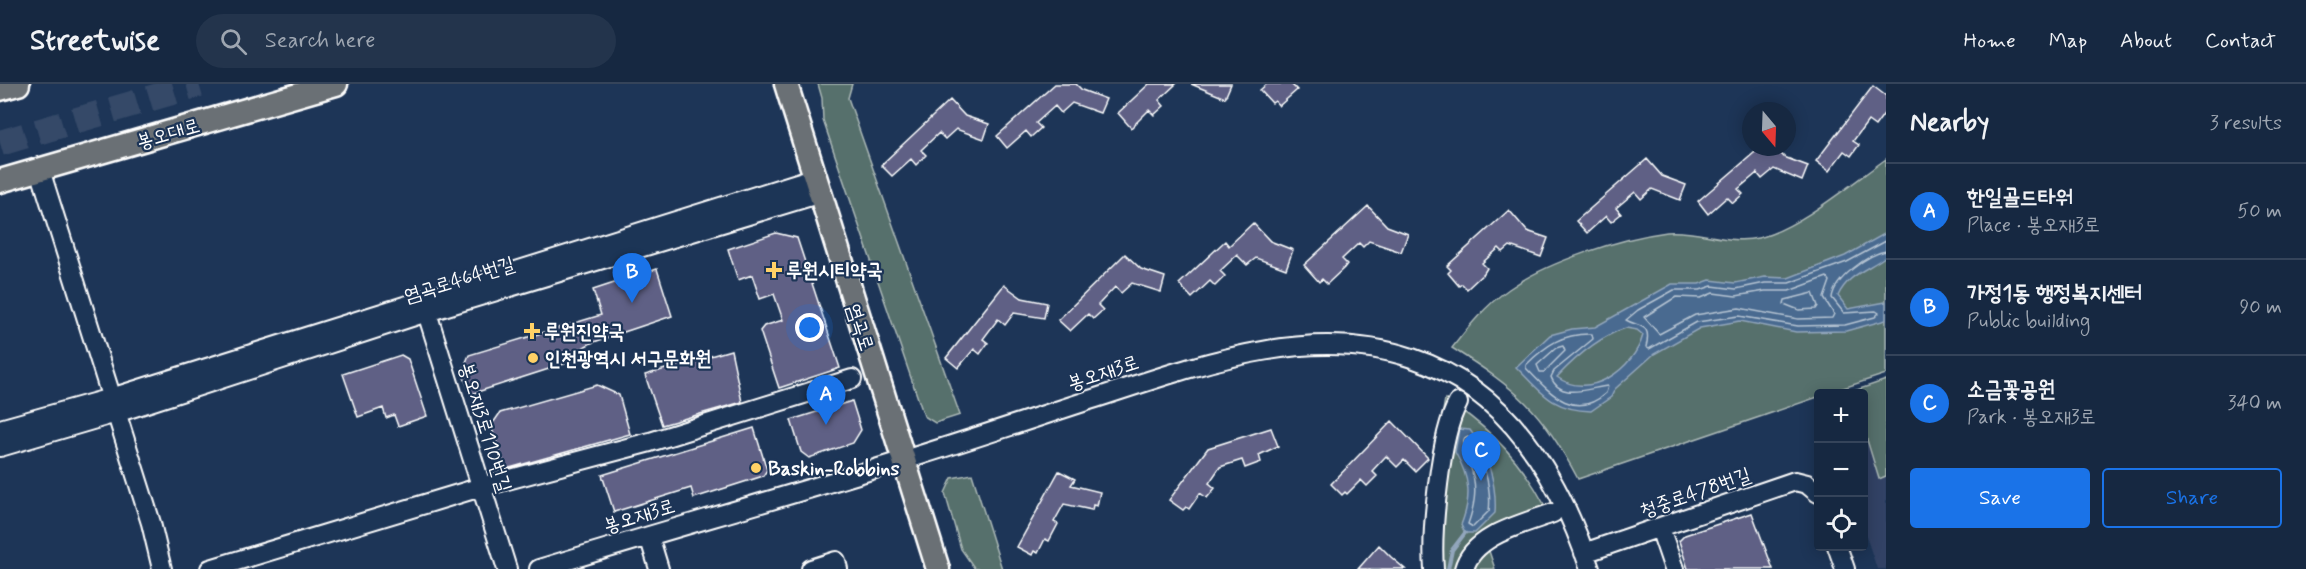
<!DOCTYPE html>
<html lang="en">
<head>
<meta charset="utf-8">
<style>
  body { margin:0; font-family:Mynerve,"Poor Story",sans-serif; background:#23344c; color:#f1f3f6 }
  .controls { position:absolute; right:18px; bottom:18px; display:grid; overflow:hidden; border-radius:6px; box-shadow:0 3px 15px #0003 }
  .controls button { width:54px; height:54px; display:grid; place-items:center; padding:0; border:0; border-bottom:2px solid #35445a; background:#162841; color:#f1f3f6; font:30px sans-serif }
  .compass { position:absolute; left:1742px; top:18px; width:54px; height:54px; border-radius:50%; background:#162841; box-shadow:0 3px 15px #0003; rotate:161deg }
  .you { position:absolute; left:810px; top:244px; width:21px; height:21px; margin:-15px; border:4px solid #fff; border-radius:50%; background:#1a73e8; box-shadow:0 0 0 9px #1a73e833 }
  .badge { display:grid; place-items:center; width:39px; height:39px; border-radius:50%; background:#1a73e8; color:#fff; font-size:20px; font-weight:700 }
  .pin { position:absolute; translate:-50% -50px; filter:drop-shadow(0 2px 3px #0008) }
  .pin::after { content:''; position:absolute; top:32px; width:21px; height:18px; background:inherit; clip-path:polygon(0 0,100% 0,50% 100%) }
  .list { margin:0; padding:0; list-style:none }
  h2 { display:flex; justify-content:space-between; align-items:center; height:78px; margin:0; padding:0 24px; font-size:26px }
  h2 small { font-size:20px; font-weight:400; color:#9ea6b1 }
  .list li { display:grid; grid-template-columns:39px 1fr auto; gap:18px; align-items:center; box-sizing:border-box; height:96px; padding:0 24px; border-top:2px solid #35445a }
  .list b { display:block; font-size:22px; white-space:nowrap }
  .list p { margin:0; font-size:20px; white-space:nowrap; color:#9ea6b1 }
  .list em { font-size:20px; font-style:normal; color:#9ea6b1 }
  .actions { display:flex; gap:12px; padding:18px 24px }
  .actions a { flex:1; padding:14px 0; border:2px solid #1a73e8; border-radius:6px; text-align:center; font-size:21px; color:#1a73e8 }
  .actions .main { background:#1a73e8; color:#fff }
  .icon { flex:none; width:33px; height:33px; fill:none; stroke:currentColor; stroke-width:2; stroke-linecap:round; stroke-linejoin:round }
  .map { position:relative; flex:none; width:1886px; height:485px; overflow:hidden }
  header { display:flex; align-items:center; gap:36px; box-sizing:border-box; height:84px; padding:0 30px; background:#162841; border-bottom:2px solid #35445a }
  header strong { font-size:28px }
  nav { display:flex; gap:33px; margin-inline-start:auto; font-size:21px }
  .search { width:420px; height:54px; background:#23344c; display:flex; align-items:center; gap:15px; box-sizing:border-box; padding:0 21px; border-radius:33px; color:#9ea6b1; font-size:22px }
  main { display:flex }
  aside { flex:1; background:#162841 }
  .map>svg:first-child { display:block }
  .built { fill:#304265 }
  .green { fill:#57706c; stroke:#abb8b6; stroke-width:1.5 }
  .water { fill:#496b90; stroke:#92a6bc; stroke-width:1.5; fill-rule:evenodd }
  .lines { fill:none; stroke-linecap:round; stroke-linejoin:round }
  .shore { stroke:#b6c4d3; stroke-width:1.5 }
  .stream { stroke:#92a6bc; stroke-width:4 }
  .building { fill:#5e6185; stroke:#fff; stroke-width:1.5 }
  .highway-tunnel { stroke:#344968; stroke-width:26; stroke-dasharray:26 13; stroke-linecap:butt }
  .minor-casing { stroke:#fff; stroke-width:22 }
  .major-casing { stroke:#fff; stroke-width:27 }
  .minor { stroke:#1d3557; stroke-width:18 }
  .major { stroke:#6a7074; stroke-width:22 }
  .poi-dot { fill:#ffd166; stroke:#1d3557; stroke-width:2 }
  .labels { text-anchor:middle; stroke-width:4.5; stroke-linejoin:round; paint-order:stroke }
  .street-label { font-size:20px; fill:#fff; stroke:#1d3557 }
  .poi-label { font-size:20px; font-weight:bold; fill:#fff; stroke:#1d3557; text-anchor:start }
</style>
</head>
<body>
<header>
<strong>Streetwise</strong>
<div class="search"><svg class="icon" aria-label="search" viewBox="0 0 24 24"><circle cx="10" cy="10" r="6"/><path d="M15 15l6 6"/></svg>Search here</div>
<nav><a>Home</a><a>Map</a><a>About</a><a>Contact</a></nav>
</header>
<main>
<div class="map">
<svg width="1886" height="485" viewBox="0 0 1886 485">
  <rect width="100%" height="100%" fill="#1d3557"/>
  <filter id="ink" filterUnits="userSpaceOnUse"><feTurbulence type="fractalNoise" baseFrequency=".0167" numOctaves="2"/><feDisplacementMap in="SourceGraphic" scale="12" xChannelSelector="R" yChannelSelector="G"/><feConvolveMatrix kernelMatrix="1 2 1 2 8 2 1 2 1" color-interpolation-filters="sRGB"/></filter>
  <g filter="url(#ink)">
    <path class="built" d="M1886,296V485H1877L1864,446V310H1846Z"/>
    <path class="green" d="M818,0H852L848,14L960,331L935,339L924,332L823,36L822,14Z
      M1886,75V290L1828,309L1818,310V313L1578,395C1542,326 1517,305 1452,264C1469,242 1486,221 1509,205C1547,178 1621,154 1667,148C1698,145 1728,161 1758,154C1798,145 1852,99 1886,75Z
      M1886,296V392L1879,395L1864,346V310L1851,308Z
      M1445,315C1493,345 1530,386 1553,439L1487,461L1495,485H1427L1430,404Z
      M972,390L1002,485H975L961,465L945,409L952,394Z"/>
    <path class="water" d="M1886,149V172C1868,186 1848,190 1838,212L1848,225L1886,218V236L1846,247L1796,248L1740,237L1700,244L1654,270L1615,305L1611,313L1591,327C1552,326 1542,309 1516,283L1550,251L1572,245L1595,243L1672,200H1699L1710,196L1735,199L1765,193L1788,194L1845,172ZM1626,244L1637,246L1643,251C1634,285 1589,317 1557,293C1575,274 1600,252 1626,244Z
      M1459,345L1470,346C1488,369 1497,401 1495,429L1475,449H1465L1461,441C1472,413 1470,394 1455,368Z"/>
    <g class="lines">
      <path class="shore" d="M1886,157L1847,178L1789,199H1765L1736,205L1712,202L1700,206H1674L1638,226L1626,236C1640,244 1652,239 1646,263L1649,265L1697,238L1739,232L1798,242L1845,241L1875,233L1879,229L1876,227L1844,229L1832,214C1834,195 1868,170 1886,167
        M1827,193L1830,197L1824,214L1834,230L1832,234L1798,235L1739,224L1695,231L1659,250L1644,233L1676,213L1701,214L1713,209L1736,212L1765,207H1789Z
        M1813,209L1818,222L1816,225L1799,226L1784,220L1785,216Z
        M1592,250L1593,255L1554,287L1551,293C1560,318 1591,303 1608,302L1606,309C1574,338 1549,308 1526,284V281C1546,261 1563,249 1592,250Z
        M1563,262L1565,267L1544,288H1540L1537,281L1556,264Z
        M1468,353C1483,370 1492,405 1489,427L1473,443L1468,440C1475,420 1478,402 1470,382C1465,371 1461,368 1464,355Z"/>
      <path class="stream" d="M1448,485L1452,466L1465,449"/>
    </g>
    <path class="building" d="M1055,0H1076L1082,6L1106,15L1100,29L1072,19L1061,29L1055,22L1036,39L1041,44L1031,53L1026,47L1007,64L997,52Z
      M1149,0H1176L1159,16L1164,22L1154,31L1149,26L1131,44L1118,29Z
      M1191,0H1231L1225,14Z
      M1267,0H1291L1297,6L1279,22L1275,17L1272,19L1260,6Z
      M1873,2L1886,12V27L1875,42L1868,37L1853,57L1859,61L1851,72L1844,67L1829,87L1816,77Z
      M950,16L965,32L989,40L984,55L956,45L945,55L939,49L921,66L926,71L916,81L911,75L892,92L881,81Z
      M1761,63H1775L1784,73L1808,82L1802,97L1774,85L1762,95L1757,89L1738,105L1743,110L1733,119L1727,113L1708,130L1698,117Z
      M1647,75L1662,92L1686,101L1680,116L1652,105L1641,115L1635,108L1616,124L1621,130L1611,138L1606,132L1587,149L1576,137Z
      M1368,122L1387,142L1408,150L1401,168L1369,157L1363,163L1359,159L1342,175L1347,180L1344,184L1327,200L1322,195L1319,198L1304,181Z
      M1509,126L1527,147L1548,154L1541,173L1510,162L1503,168L1499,164L1482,179L1487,184L1484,189L1467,205L1462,200L1459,202L1448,189L1451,186L1447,182Z
      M1253,139L1270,157L1293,166L1286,185L1256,174L1247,181L1237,171L1220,187L1225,192L1215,202L1210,197L1192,214L1179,200L1225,157L1229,162Z
      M776,149L797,154L840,284L779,304L760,247L764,242L783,236L774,210L760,215L752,191L738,196L728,165Z
      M1125,170L1141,185L1165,193L1161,208L1132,199L1121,209L1115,203L1098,221L1103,226L1093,235L1088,230L1070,247L1058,236Z
      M657,185L672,232L591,259L579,266L580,275L471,310L462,288L469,271L601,231L593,206Z
      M1004,201L1022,214L1047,219L1044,234L1014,229L1005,241L998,235L983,255L988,259L980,270L974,265L958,284L946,274Z
      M731,266L742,318L662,341L645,291Z
      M401,271L408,275L427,332L398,342L394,331L386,334L383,324L358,333L343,290Z
      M597,301L619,311L630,350L506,385L491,342L500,329Z
      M852,317L861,346L853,359L809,374L801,368L791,336Z
      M1392,337L1428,374L1415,387L1404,376L1397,383L1386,372L1372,387L1377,392L1367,402L1361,396L1347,410L1345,408L1342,411L1331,400Z
      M754,344L767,386L763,392L694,414L691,404L614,428L602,391Z
      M1271,344L1278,362L1259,371L1261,378L1245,384L1242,376L1220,383L1209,399L1215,404L1207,414L1200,409L1189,425L1186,423L1183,426L1169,416L1208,364Z
      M1059,387L1075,395L1071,401L1100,408L1097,422L1093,421L1092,426L1064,420L1054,438L1058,440L1049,457L1045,455L1038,469L1034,467L1032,471L1017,463Z
      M1752,429L1773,485H1688L1679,457L1685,451Z
      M1379,461L1391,473L1405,485H1358Z"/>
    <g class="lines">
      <path class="highway-tunnel" d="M0,59L199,0"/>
      <g class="minor-casing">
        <path id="minor" d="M40,86L151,439L162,485
          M423,216L507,485
          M0,345L111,314L813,94
          M0,363L116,329L427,228L818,110
          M1660,444L1674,485
          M649,452L659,485
          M1837,462L1845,485
          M1584,469L1795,397L1807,400L1818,409
          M210,485L481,403L650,358L852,295
          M539,485C660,448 781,414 901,377C966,357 1031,335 1096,314C1195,282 1307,239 1412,274C1509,306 1559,393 1590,485
          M811,485L836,477L838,485
          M1434,485C1431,447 1440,350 1458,319
          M1464,485C1473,451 1523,440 1553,429"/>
      </g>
      <g class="major-casing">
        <path id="major" d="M786,0L938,485
          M0,5L18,0
          M0,97L336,0"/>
      </g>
      <use href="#minor" class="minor"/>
      <use href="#major" class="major"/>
    </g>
  </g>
  <g class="poi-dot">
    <path d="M771 177h6v6h6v6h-6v6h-6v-6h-6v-6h6z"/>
    <path d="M529 238h6v6h6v6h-6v6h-6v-6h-6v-6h6z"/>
    <circle cx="533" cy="274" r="6"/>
    <circle cx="756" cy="384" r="6"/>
  </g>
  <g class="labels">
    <g class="street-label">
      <text transform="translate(168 49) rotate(-16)" y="7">봉오대로</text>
      <text transform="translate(459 195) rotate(-17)" y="7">염곡로464번길</text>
      <text transform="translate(861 243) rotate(72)" y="7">염곡로</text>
      <text transform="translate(1103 288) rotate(-18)" y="7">봉오재3로</text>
      <text transform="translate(486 343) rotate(73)" y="7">봉오재3로110번길</text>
      <text transform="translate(1695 408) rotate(-19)" y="7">청중로478번길</text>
      <text transform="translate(639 431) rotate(-17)" y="7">봉오재3로</text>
    </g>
    <g class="poi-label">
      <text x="786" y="193">루원시티약국</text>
      <text x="544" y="254">루원진약국</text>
      <text x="545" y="281">인천광역시 서구문화원</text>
      <text x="768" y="391">Baskin-Robbins</text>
    </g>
  </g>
</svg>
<div class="controls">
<button>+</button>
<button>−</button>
<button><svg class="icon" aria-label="locate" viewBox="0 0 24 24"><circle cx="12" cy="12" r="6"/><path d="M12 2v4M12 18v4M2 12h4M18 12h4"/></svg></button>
</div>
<svg class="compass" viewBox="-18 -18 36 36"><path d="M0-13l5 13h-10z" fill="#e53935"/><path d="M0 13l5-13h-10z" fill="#9ea6b1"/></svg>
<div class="you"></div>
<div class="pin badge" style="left:826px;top:341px">A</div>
<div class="pin badge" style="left:632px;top:219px">B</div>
<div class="pin badge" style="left:1481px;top:397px">C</div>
</div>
<aside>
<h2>Nearby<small>3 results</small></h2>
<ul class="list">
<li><span class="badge">A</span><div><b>한일골드타워</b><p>Place · 봉오재3로</p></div><em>50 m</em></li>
<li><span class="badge">B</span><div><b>가정1동 행정복지센터</b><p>Public building</p></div><em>90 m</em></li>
<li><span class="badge">C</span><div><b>소금꽃공원</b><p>Park · 봉오재3로</p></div><em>340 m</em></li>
</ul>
<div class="actions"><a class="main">Save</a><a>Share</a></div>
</aside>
</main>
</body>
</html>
